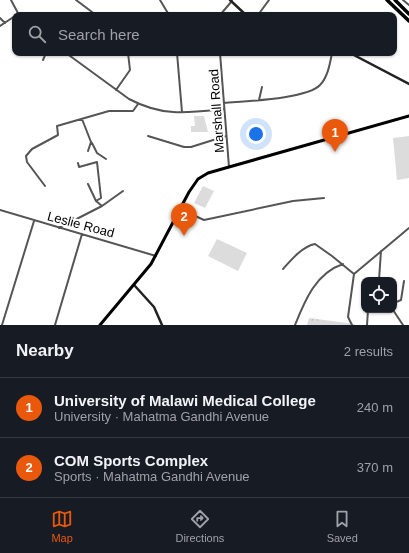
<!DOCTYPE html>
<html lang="en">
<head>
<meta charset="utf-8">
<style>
  body { margin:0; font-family:Helvetica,sans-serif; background:#242831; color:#f1f3f6 }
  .controls { position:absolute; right:12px; bottom:12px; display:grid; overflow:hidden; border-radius:8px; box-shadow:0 1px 3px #0004 }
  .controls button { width:36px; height:36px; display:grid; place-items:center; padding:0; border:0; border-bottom:1px solid #363941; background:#171b24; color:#f1f3f6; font:20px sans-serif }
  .you { position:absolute; left:256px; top:134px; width:14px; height:14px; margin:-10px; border:3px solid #fff; border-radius:50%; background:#1a73e8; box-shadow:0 0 0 6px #1a73e833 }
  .badge { display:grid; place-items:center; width:26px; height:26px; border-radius:50%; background:#ea580c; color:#fff; font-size:13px; font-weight:700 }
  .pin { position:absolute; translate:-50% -33px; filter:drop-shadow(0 1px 2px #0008) }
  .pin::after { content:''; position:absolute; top:21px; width:14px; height:12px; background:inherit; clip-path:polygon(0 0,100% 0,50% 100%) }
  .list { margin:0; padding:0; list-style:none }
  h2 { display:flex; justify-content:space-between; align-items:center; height:52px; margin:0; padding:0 16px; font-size:17px }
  h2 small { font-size:13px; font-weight:400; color:#9ea1a6 }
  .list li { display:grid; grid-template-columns:26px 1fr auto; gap:12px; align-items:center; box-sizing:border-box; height:60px; padding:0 16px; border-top:1px solid #363941 }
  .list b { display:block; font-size:15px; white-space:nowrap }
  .list p { margin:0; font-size:13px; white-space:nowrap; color:#9ea1a6 }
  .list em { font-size:13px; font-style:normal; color:#9ea1a6 }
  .icon { flex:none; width:22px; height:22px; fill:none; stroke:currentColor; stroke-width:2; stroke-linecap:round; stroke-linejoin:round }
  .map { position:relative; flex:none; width:409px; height:325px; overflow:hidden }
  .search { position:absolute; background:#171b24; box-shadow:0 1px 3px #0004; left:12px; right:12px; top:12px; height:44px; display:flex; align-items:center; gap:10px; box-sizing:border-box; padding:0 14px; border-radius:8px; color:#9ea1a6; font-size:15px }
  .sheet { height:172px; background:#171b24 }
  nav { display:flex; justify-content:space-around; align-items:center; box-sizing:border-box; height:56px; border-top:1px solid #363941; background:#171b24; font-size:11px; color:#9ea1a6 }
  nav a { display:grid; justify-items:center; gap:2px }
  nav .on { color:#ea580c }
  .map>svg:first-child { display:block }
  .green { fill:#dcdcdc }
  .forest { fill:url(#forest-crowns) }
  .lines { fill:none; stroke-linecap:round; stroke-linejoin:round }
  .street { stroke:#555; stroke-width:2 }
  .secondary { stroke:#222; stroke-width:2.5 }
  .primary { stroke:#000; stroke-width:3 }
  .highway { stroke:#000; stroke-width:3.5 }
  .labels { text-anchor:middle; stroke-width:4; stroke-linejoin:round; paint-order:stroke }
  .street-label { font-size:13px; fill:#000; stroke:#fff }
</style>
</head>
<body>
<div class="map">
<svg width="409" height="325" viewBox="0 0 409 325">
  <defs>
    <pattern id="forest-crowns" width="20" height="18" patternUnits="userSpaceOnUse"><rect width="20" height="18" fill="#dcdcdc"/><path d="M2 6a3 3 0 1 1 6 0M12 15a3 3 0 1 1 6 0" fill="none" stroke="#bbb"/></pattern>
  </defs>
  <rect width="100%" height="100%" fill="#fff"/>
  <path class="green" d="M194,116H204L208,132H191V126H195Z
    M409,136V178L397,180L393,138Z
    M203,186L214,191L205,208L194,203Z
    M217,239L247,253L238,271L208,256Z"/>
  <path class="forest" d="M309,318L355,324V325H307Z"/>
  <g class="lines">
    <path class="street" d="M11,0L19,15
      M76,0L96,15
      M160,0L169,15
      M403,0L409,5
      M220,15L232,1
      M258,15L269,0
      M0,18L5,23
      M0,26L15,16
      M66,53L129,99C163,117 188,113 224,109
      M177,53L182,112
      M220,53L229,167
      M43,60L46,53
      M116,90L130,70L128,53
      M259,100L262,87
      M224,103C245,101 307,99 320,85C328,77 330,63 332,53
      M82,119L91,142L88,151
      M148,136L184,147H191L226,136
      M92,143L97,153L106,159
      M78,163L79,167L97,162L101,198L96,201
      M88,184L96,201L102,206
      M45,186L27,162L26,156L32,149L58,135L57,126L109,111H133L138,104
      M180,209L204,220L293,201L324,198
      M0,210L156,256
      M59,228L102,206L123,191
      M283,269C291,260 303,246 315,244L332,256L354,274
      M379,280L381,251
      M394,303L401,300L404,281
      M393,310L403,325
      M2,325L34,221
      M55,325L82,234
      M295,325C305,300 316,273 343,264
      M352,325L348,317L354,274L409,228
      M367,325L368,310"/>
    <path class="secondary" d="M230,0L246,15
      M350,53L409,84
      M135,286L154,307L162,325"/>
    <path class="primary" d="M100,325L151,264L189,192L198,179L208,173L229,167L409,116"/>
    <path class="highway" d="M387,0L409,21
      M395,0L409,14"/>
  </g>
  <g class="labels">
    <g class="street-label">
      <text transform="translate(216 111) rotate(-94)" y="5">Marshall Road</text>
      <text transform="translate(81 224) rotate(15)" y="5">Leslie Road</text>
    </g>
  </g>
</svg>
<div class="controls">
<button><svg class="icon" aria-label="locate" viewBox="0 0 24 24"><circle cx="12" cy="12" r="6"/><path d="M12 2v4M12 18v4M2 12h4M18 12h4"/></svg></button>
</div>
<div class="you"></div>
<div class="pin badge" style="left:335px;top:152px">1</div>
<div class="pin badge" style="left:184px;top:236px">2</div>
<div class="search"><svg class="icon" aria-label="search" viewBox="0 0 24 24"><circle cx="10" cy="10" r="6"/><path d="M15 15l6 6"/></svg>Search here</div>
</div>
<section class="sheet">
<h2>Nearby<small>2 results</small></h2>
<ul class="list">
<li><span class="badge">1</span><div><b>University of Malawi Medical College</b><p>University · Mahatma Gandhi Avenue</p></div><em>240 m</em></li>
<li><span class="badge">2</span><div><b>COM Sports Complex</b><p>Sports · Mahatma Gandhi Avenue</p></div><em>370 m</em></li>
</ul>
</section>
<nav>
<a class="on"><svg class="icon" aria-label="map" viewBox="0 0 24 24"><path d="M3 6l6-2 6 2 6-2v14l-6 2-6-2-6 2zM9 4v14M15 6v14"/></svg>Map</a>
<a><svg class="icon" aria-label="directions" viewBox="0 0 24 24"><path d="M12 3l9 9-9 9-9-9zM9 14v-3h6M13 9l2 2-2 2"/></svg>Directions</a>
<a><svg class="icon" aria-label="saved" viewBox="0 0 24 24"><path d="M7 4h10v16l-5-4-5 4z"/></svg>Saved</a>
</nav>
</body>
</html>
